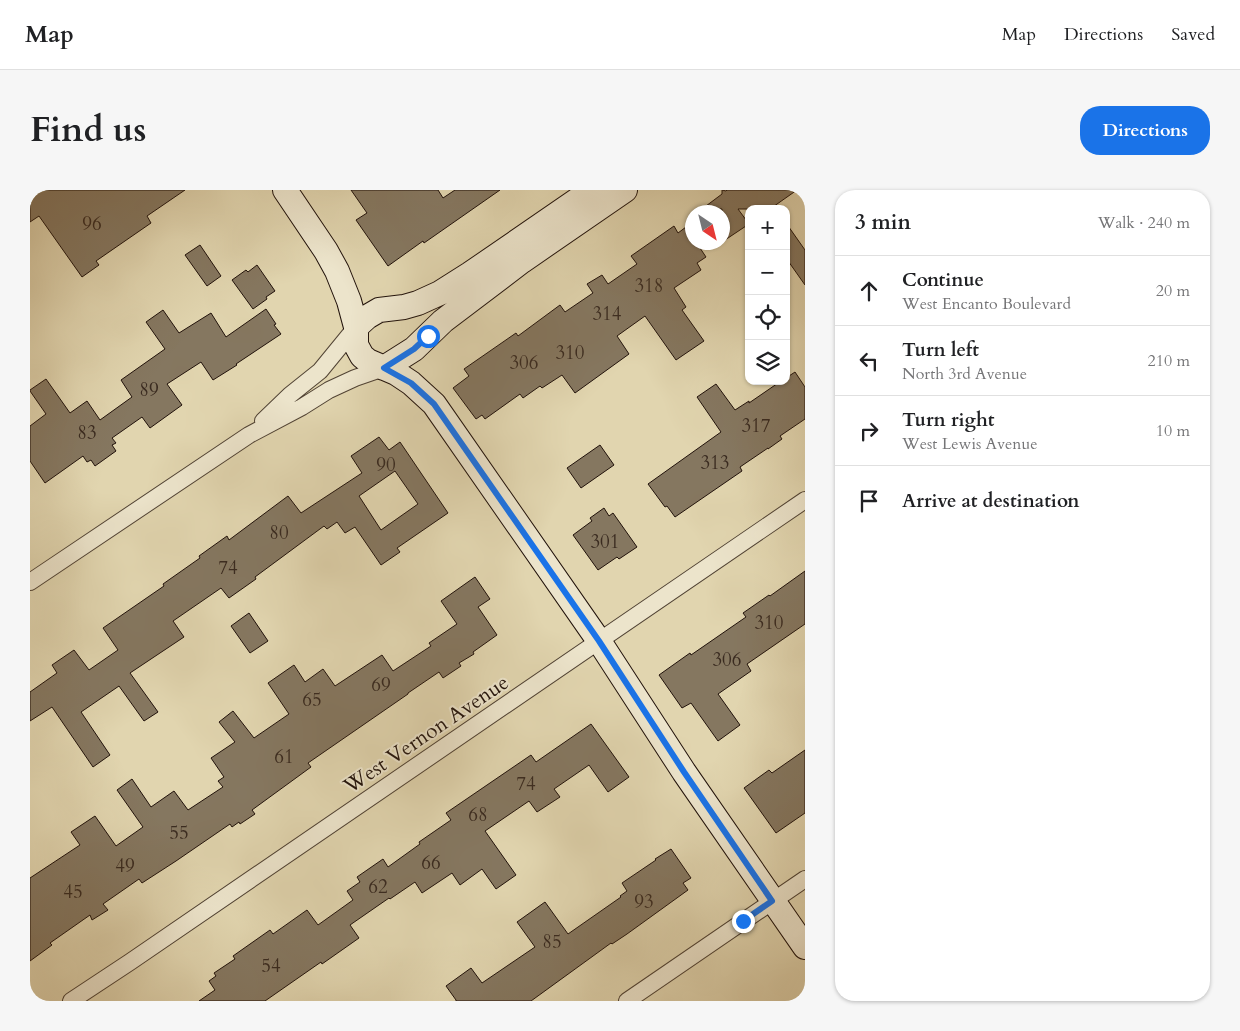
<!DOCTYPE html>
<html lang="en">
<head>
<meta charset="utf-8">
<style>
  body { margin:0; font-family:Cardo,serif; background:#f6f6f6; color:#202124 }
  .controls { position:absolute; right:15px; top:15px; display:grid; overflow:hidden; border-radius:10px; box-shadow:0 1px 4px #0004 }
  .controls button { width:45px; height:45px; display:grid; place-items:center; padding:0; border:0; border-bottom:1px solid #e0e0e0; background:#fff; color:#202124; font:25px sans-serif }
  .compass { position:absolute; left:655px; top:15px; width:45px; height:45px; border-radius:50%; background:#fff; box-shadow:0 1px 4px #0004; rotate:145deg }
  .stop { position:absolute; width:15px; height:15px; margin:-11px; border:4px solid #1a73e8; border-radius:50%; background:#fff }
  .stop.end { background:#1a73e8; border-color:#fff; box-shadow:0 1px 5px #0008 }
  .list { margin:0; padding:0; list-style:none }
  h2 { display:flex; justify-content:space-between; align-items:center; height:65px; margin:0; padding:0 20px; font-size:21px }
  h2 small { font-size:16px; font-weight:400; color:#757577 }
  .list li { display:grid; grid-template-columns:32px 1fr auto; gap:15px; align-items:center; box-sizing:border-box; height:70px; padding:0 20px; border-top:1px solid #e0e0e0 }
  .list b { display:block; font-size:19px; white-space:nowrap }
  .list p { margin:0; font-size:16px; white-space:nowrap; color:#757577 }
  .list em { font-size:16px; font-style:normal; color:#757577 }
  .icon { flex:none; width:28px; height:28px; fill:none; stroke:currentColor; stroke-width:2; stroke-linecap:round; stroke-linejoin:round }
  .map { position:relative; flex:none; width:775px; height:811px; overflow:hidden; border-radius:20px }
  header { display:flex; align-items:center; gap:30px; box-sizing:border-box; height:70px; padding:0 25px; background:#fff; border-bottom:1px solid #e0e0e0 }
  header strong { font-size:24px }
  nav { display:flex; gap:28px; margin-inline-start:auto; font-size:18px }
  .intro { display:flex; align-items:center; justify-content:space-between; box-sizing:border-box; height:120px; padding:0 30px }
  h1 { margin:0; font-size:35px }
  .button { padding:12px 22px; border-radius:20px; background:#1a73e8; color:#fff; font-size:18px; font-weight:700 }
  main { display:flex; gap:30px; padding:0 30px }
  aside { flex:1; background:#fff; border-radius:20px; box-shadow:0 1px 4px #0004 }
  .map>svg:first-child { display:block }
  .building { fill:#857760; stroke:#21120b; fill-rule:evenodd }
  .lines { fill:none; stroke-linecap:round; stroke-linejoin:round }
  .street-casing { stroke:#514334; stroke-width:18 }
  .secondary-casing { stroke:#21120b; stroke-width:26 }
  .street { stroke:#ece4cb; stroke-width:16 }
  .secondary { stroke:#ece4cb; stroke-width:24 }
  .route { stroke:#1a73e8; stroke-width:6 }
  .labels { text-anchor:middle; stroke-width:4; stroke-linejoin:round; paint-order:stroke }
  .number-label { font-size:19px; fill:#3a2b20 }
  .street-label { font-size:21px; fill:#21120b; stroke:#ece4cb }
</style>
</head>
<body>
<header>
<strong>Map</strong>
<nav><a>Map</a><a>Directions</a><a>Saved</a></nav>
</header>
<div class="intro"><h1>Find us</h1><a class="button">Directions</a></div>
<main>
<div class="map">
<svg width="775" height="811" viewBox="0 0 775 811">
  <rect width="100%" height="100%" fill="#e1d5af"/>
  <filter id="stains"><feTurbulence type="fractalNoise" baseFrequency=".004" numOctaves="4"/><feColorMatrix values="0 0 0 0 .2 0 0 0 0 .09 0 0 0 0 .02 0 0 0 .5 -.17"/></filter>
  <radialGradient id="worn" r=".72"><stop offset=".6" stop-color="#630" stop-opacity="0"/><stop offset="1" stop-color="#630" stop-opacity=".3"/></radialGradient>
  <path class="building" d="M0,0H155L117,26L121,33L66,71L69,75L52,87L9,26L0,32Z
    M321,0H408L413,8L425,0H470L394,53L393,51L358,76L326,30L337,23Z
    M692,0L696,1L697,0H767L740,19H708L719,34L692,52V19H672L692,4Z
    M756,33L775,60V95L756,68Z
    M644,36L648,43L656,37L662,47V52H666L676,67L667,73L671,80L644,98L656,117L652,120L674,151L646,170L615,126L587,146L599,164L545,203L532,185L512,198L510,196L493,208L490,204L455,229L452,225L446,229L423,198L439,186L434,179L486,143L488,146L530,115L535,122L563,103L557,94L572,85L578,94L607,74L601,66Z
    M170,55L191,86L177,96L155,65Z
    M227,75L245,101L236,107L237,109L223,119L202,90L216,80L218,82Z
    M236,119L246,134L244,135L251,144L206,174L207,175L183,190L171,172L137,194L152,215L120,238L112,227L82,248L86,253L82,255L86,261L65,276L61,270L57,272L53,266L15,293L0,271V236L16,224L0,201V200L16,189L40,223L57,211L70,230L102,207L91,190L135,159L116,132L133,120L149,143L181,123L196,147Z
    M765,182L775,197V229L750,246L752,249L738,259V258L710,277L712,281L645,327L637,316L635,317L618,294L691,242L667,207L686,194L705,220L719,211V213L751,191H756V188Z
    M349,247L359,260L370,252L418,323L367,358L370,362L351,375L325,337L315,343L307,332L297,339L294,336L225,387L226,389L199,408L191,398L143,431L154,447L100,483L128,522L114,531L89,496L51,522L80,565L63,577L22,517L0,531V502L27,483L22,475L44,460L59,480L88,460L73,438L134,396L133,394L170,368L169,366L197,346L199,350L258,306L271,323L332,283L321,266ZM365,281L388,314L351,340L329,306Z
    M570,255L584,275L551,298L537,278Z
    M574,318L579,326L583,323L607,357L589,369L587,367L568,380L543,345L562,331L560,328Z
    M775,381V434L717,474L721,481L688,504L710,535L688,551L661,513L652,518L629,485L660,463L661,465L716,427L713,423L739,405L740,406Z
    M445,387L460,409L448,417L467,445L443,462L444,464L429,473L431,476L413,488L409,482L378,503V504L278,573L281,577L222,620L225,624L210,634L209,632L202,637L200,634L146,671L112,693L109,689L73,714L78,720L62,730L60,725L20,753L22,755L0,771V688L50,655L41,642L65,626L86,656L113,637L87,600L102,589L121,617L144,601L158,620L193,597L188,591L194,587L181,568L205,552L189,532L203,521L224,548L259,524L238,493L264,475L275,492L293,479L305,496L352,465L363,481L401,456L399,453L427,434L411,411Z
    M219,423L238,451L220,463L201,436Z
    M561,534L599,587L578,602L559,575L524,599L530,607L507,622L499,611L455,641L486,685L466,699L452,679L430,695L422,683L392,703L385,692L360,709L359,708L320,735L329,748L292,774L291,772L235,811H169L185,800L179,791L186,786L184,783L205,769L203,766L240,740L243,744L277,720L288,735L323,710L317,701L330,692L327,687L353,669L358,677L390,654L389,652L421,630L416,623L501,565L506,572Z
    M775,560V623L746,643L714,598L739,580L742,583Z
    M641,659L661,688L653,693L658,700L597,744L582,754L581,753L501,811H426V810L416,796L441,778L452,793L505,757L487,732L515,712L538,744L591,707L590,706L597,701L592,693L626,670L625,669Z"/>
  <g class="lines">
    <g class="street-casing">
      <path id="street" d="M233,231L260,205L290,181L326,137
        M0,392L219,245L272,217L299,200L325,188L354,178
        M41,811L100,772L775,310
        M597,811L775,689"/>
    </g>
    <g class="secondary-casing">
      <path id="secondary" d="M255,0L296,61L307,81L319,111L326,137V155L332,166L338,171L366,183L381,193L404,214L569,451L654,582L775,757
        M326,137L337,127L349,120L374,117L388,113L410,103L440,84L562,0
        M354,178L384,159L413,131L492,71L595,0"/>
    </g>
    <use href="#street" class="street"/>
    <use href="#secondary" class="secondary"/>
  </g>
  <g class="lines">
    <path class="route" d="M398,146L384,159L354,178L381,193L404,214L569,451L654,582L742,711L713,731"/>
  </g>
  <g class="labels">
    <g class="number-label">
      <text x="62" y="40">96</text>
      <text x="619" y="102">318</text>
      <text x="577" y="130">314</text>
      <text x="540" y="169">310</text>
      <text x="494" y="179">306</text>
      <text x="119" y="206">89</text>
      <text x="726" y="242">317</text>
      <text x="57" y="249">83</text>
      <text x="685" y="279">313</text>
      <text x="356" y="281">90</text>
      <text x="249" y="349">80</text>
      <text x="575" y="358">301</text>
      <text x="198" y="384">74</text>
      <text x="739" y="439">310</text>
      <text x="697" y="476">306</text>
      <text x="351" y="501">69</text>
      <text x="282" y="516">65</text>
      <text x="254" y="573">61</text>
      <text x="496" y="600">74</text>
      <text x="448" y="631">68</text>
      <text x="149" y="649">55</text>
      <text x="401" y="679">66</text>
      <text x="95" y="682">49</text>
      <text x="348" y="703">62</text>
      <text x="43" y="708">45</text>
      <text x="614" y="718">93</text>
      <text x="522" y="758">85</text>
      <text x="241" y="782">54</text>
    </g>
    <g class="street-label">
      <text transform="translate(396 544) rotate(-34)" y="7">West Vernon Avenue</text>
    </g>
  </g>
  <rect width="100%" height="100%" filter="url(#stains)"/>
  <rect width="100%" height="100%" fill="url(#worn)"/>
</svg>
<div class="controls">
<button>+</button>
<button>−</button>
<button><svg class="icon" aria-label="locate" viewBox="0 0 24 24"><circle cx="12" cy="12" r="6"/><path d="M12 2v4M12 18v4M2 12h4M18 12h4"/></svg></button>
<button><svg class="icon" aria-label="layers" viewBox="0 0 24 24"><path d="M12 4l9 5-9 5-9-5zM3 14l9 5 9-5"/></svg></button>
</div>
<svg class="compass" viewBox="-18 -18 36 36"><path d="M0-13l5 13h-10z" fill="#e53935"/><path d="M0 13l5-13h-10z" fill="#757577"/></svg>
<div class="stop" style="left:398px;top:146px"></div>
<div class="stop end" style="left:713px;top:731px"></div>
</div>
<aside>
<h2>3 min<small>Walk · 240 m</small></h2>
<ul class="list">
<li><svg class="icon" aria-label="ahead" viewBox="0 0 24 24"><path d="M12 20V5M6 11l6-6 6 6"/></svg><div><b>Continue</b><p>West Encanto Boulevard</p></div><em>20 m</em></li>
<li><svg class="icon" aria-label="left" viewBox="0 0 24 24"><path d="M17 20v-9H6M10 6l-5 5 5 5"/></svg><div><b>Turn left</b><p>North 3rd Avenue</p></div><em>210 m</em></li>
<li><svg class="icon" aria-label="right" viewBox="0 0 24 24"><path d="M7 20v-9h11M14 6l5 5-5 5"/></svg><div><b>Turn right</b><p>West Lewis Avenue</p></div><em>10 m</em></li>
<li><svg class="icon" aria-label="arrive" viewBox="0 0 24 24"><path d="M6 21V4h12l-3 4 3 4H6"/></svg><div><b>Arrive at destination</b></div></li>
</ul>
</aside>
</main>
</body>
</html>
